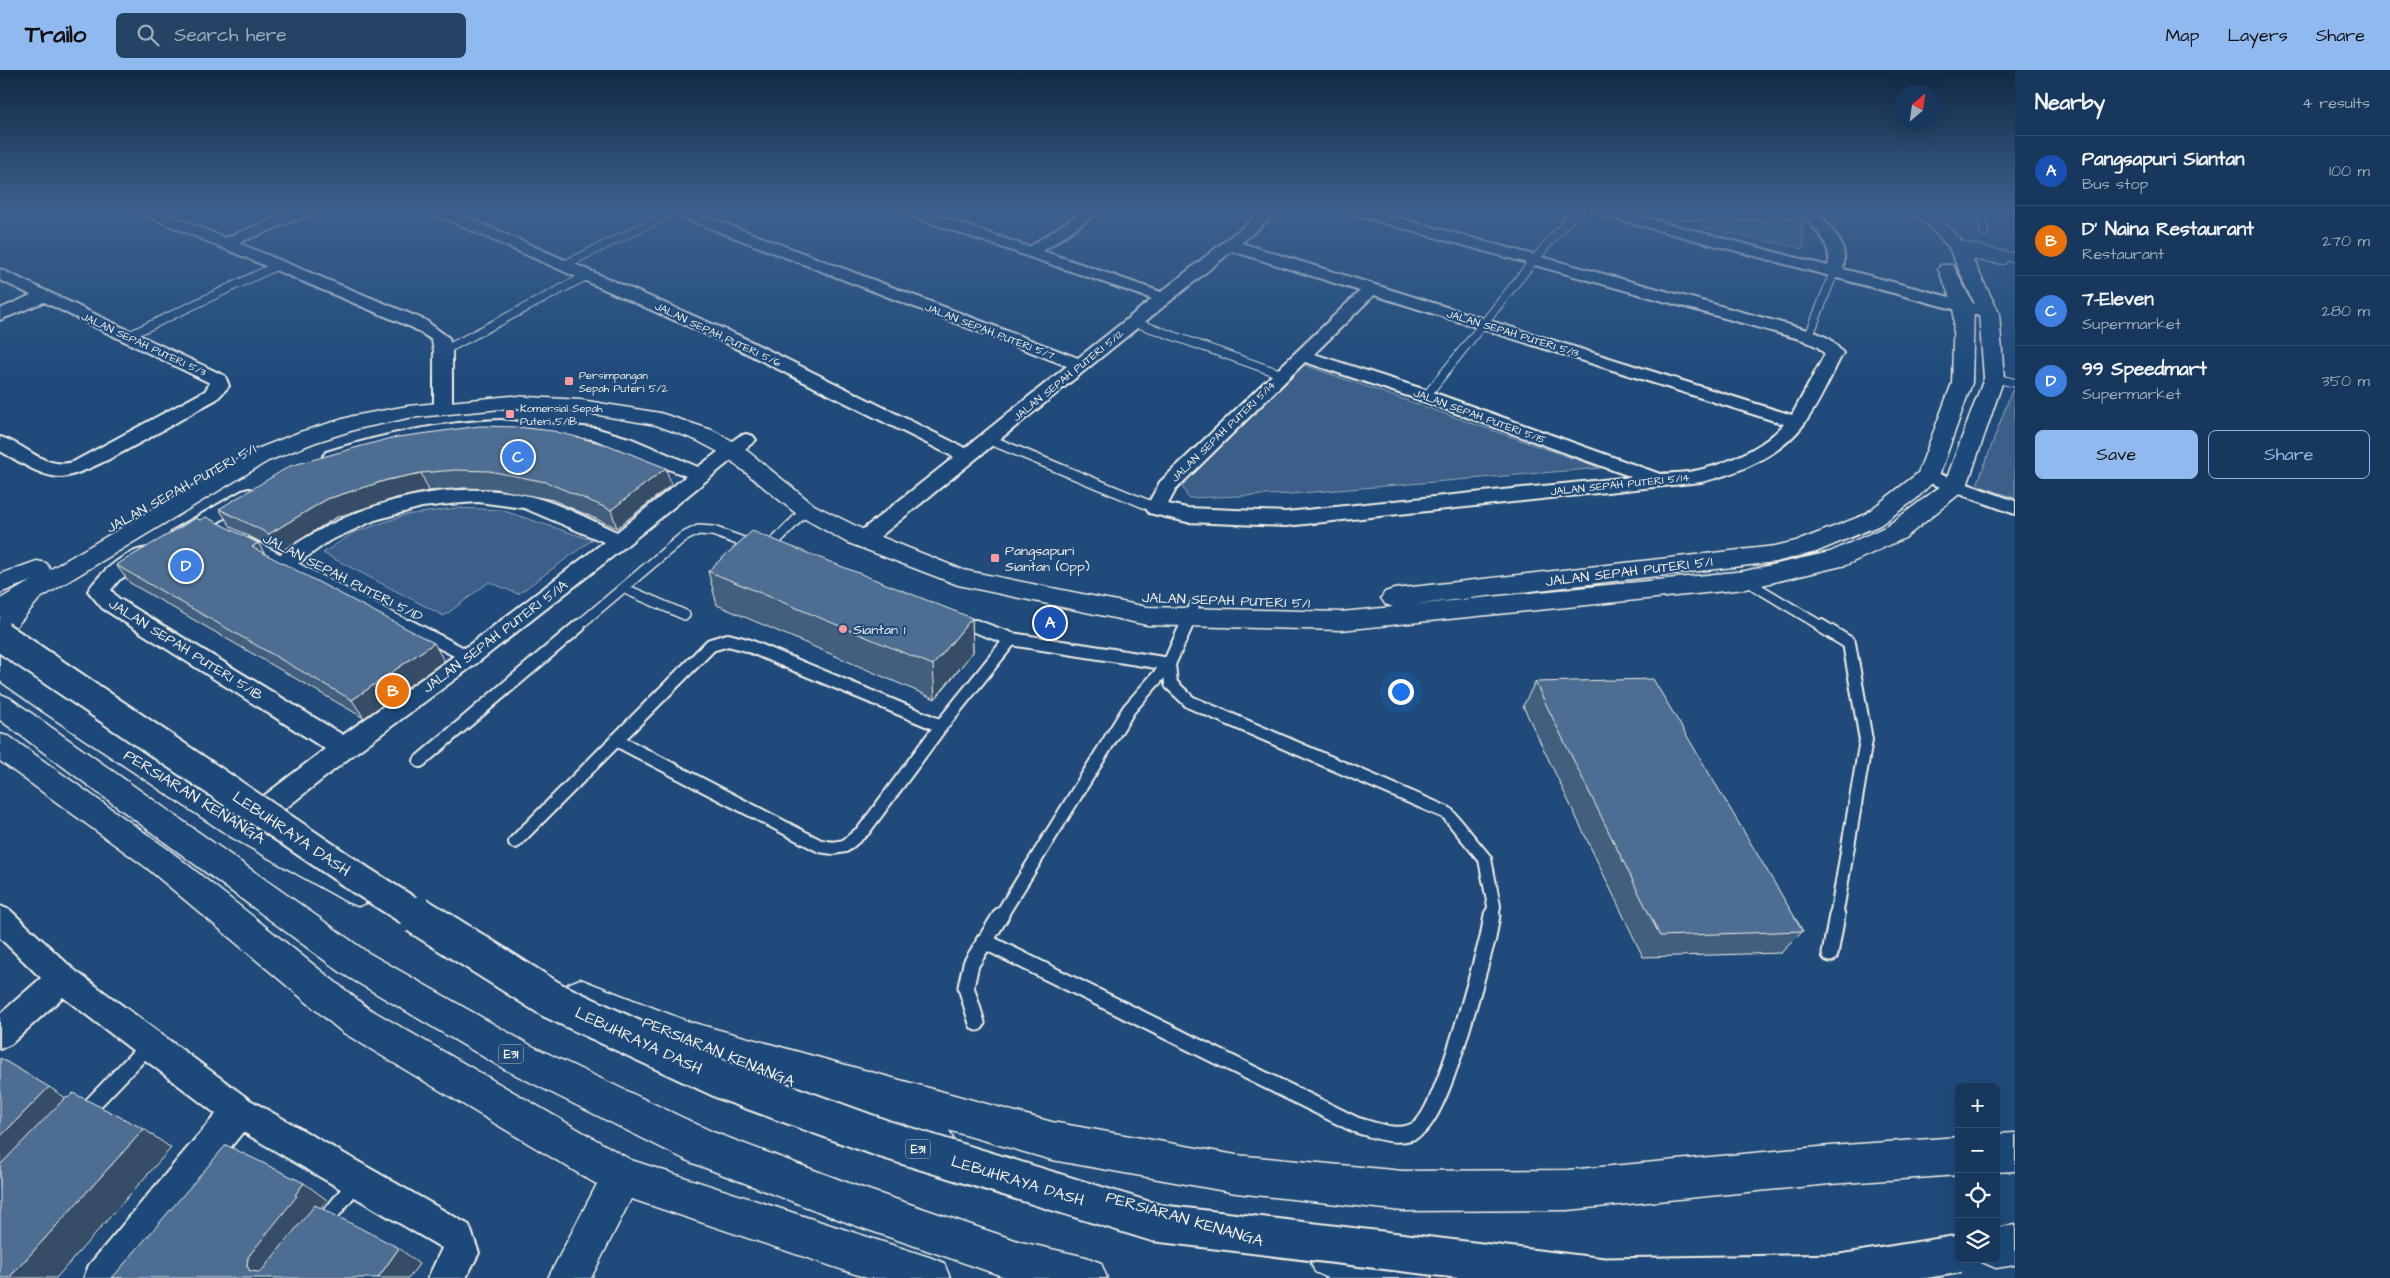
<!DOCTYPE html>
<html lang="en">
<head>
<meta charset="utf-8">
<style>
  body { margin:0; font-family:"Architects Daughter",sans-serif; background:#244365; color:#f1f3f6 }
  .controls { position:absolute; right:15px; bottom:15px; display:grid; overflow:hidden; border-radius:8px; box-shadow:0 5px 20px #0002 }
  .controls button { width:45px; height:45px; display:grid; place-items:center; padding:0; border:0; border-bottom:1px solid #365272; background:#17385c; color:#f1f3f6; font:25px sans-serif }
  .compass { position:absolute; left:1895px; top:15px; width:45px; height:45px; border-radius:50%; background:#17385c; box-shadow:0 5px 20px #0002; rotate:29deg }
  .you { position:absolute; left:1400px; top:621px; width:18px; height:18px; margin:-12px; border:4px solid #fff; border-radius:50%; background:#1a73e8; box-shadow:0 0 0 8px #1a73e833 }
  .badge { display:grid; place-items:center; width:32px; height:32px; border-radius:50%; background:#90b9f0; color:#fff; font-size:16px; font-weight:700 }
  .pin { position:absolute; translate:-50% -50%; border:2px solid #fff; box-shadow:0 1px 5px #0006 }
  .list { margin:0; padding:0; list-style:none }
  h2 { display:flex; justify-content:space-between; align-items:center; height:65px; margin:0; padding:0 20px; font-size:21px }
  h2 small { font-size:16px; font-weight:400; color:#9eacbb }
  .list li { display:grid; grid-template-columns:32px 1fr auto; gap:15px; align-items:center; box-sizing:border-box; height:70px; padding:0 20px; border-top:1px solid #365272 }
  .list b { display:block; font-size:19px; white-space:nowrap }
  .list p { margin:0; font-size:16px; white-space:nowrap; color:#9eacbb }
  .list em { font-size:16px; font-style:normal; color:#9eacbb }
  .actions { display:flex; gap:10px; padding:15px 20px }
  .actions a { flex:1; padding:11px 0; border:1px solid #90b9f0; border-radius:8px; text-align:center; font-size:18px; color:#90b9f0 }
  .actions .main { background:#90b9f0; color:#111 }
  .icon { flex:none; width:28px; height:28px; fill:none; stroke:currentColor; stroke-width:2; stroke-linecap:round; stroke-linejoin:round }
  .map { position:relative; flex:none; width:2015px; height:1208px; overflow:hidden }
  header { display:flex; align-items:center; gap:30px; box-sizing:border-box; height:70px; padding:0 25px; background:#90b9f0; color:#111 }
  header strong { font-size:24px }
  nav { display:flex; gap:28px; margin-inline-start:auto; font-size:18px }
  .search { width:350px; height:45px; background:#244365; display:flex; align-items:center; gap:12px; box-sizing:border-box; padding:0 18px; border-radius:8px; color:#9eacbb; font-size:19px }
  main { display:flex }
  aside { flex:1; background:#17385c }
  .map>svg:first-child { display:block }
  .green { fill:#3a5f88; stroke:#97a8b8 }
  .lines { fill:none; stroke-linecap:round; stroke-linejoin:round }
  .lane-far3-casing { stroke:#f4f1e8; stroke-width:10 }
  .lane-far2-casing { stroke:#f4f1e8; stroke-width:12 }
  .lane-far1-casing { stroke:#f4f1e8; stroke-width:16 }
  .lane-casing { stroke:#f4f1e8; stroke-width:19 }
  .street-casing { stroke:#f4f1e8; stroke-width:4 }
  .secondary-casing { stroke:#f4f1e8; stroke-width:3 }
  .primary-casing { stroke:#f4f1e8; stroke-width:3 }
  .highway-casing { stroke:#f4f1e8; stroke-width:3 }
  .lane-far3 { stroke:#1f4a7a; stroke-width:8 }
  .lane-far2 { stroke:#1f4a7a; stroke-width:9 }
  .lane-far1 { stroke:#1f4a7a; stroke-width:12 }
  .lane { stroke:#1f4a7a; stroke-width:15 }
  .street { fill:#1f4a7a; fill-rule:evenodd }
  .secondary { fill:#1f4a7a; fill-rule:evenodd }
  .primary { fill:#1f4a7a; fill-rule:evenodd }
  .highway { fill:#1f4a7a; fill-rule:evenodd }
  .highway-bridge-far1-casing { stroke:#f4f1e8; stroke-width:33; stroke-linecap:butt }
  .highway-bridge-casing { stroke:#f4f1e8; stroke-width:41; stroke-linecap:butt }
  .highway-bridge-far1 { stroke:#1f4a7a; stroke-width:29 }
  .highway-bridge { stroke:#1f4a7a; stroke-width:37 }
  .wall { fill:#425f7e; stroke:#f4f1e8 }
  .shaded-wall { fill:#364d66; stroke:#f4f1e8 }
  .building { fill:#4d6e92; stroke:#f4f1e8 }
  .poi-dot { fill:#ff9aa2; stroke:#1f4a7a; stroke-width:2 }
  .labels { text-anchor:middle; stroke-width:4; stroke-linejoin:round; paint-order:stroke }
  .far-street-label { font-size:11px; fill:#f4f1e8; stroke:#1f4a7a }
  .far-poi-label { font-size:11px; fill:#f4f1e8; stroke:#1f4a7a; text-anchor:start }
  .shield { fill:#1f4a7a; stroke:#b4bfc7; stroke-width:1 }
  .shield-label { font-size:12px; font-weight:bold; fill:#f4f1e8 }
  .street-label { font-size:14px; fill:#f4f1e8; stroke:#1f4a7a }
  .poi-label { font-size:14px; fill:#f4f1e8; stroke:#1f4a7a; text-anchor:start }
  .near-street-label { font-size:16px; fill:#f4f1e8; stroke:#1f4a7a }
</style>
</head>
<body>
<header>
<strong>Trailo</strong>
<div class="search"><svg class="icon" aria-label="search" viewBox="0 0 24 24"><circle cx="10" cy="10" r="6"/><path d="M15 15l6 6"/></svg>Search here</div>
<nav><a>Map</a><a>Layers</a><a>Share</a></nav>
</header>
<main>
<div class="map">
<svg width="2015" height="1208" viewBox="0 0 2015 1208">
  <rect width="100%" height="100%" fill="#1f4a7a"/>
  <filter id="ink" filterUnits="userSpaceOnUse"><feTurbulence type="fractalNoise" baseFrequency=".02" numOctaves="2"/><feDisplacementMap in="SourceGraphic" scale="10" xChannelSelector="R" yChannelSelector="G"/><feConvolveMatrix kernelMatrix="1 2 1 2 8 2 1 2 1" color-interpolation-filters="sRGB"/></filter>
  <g filter="url(#ink)">
    <path class="green" d="M1801,148L1804,179L1702,157L1696,150Z
      M1301,294L1601,398L1290,424L1188,428L1181,414Z
      M2012,320L2015,321V428L1977,415Z
      M457,438L501,440L592,470L518,524L489,512L444,546L323,483L353,463L405,445Z"/>
    <g class="lines">
      <g class="lane-far3-casing">
        <path id="lane-far3" d="M1982,140L1984,162
          M1672,145L1755,146L1808,142
          M1956,174L2015,188
          M1961,184L2003,190
          M564,195L677,140
          M1134,252L1281,304
          M128,266L278,195
          M1809,266L1834,202
          M443,281L588,205
          M1994,308L2015,313
          M1426,326L1534,190L1577,140"/>
      </g>
      <g class="lane-far2-casing">
        <path id="lane-far2" d="M1426,326L1427,324
          M988,369L1156,438
          M249,473L411,557
          M766,481L806,440
          M1745,510L1823,557
          M623,518L685,545
          M959,550L978,557
          M577,557L682,468L698,460L713,461L754,476
          M1185,557L1196,532"/>
      </g>
      <g class="lane-far1-casing">
        <path id="lane-far1" d="M409,556L469,587
          M975,556L1011,569L1169,594
          M1186,556L1169,594L1171,614L1190,632L1447,743L1485,789L1494,836L1492,847
          M1821,556L1849,573L1866,670L1836,847
          M616,670L820,776L833,778L845,776L864,760L941,656L1011,569
          M420,691L579,556
          M515,772L711,575L728,570L747,575L941,656
          M1000,847L1129,639L1169,594"/>
      </g>
      <g class="lane-casing">
        <path id="lane" d="M984,871L1356,1055C1375,1060 1397,1070 1416,1060C1443,1046 1477,903 1488,868L1492,845
          M1830,884L1837,845
          M977,953L966,917L971,894L1001,845
          M83,1044L149,975
          M322,1155L357,1111"/>
      </g>
      <g class="street-casing">
        <path id="street" d="M138,140H158L225,168L295,140H315L313,143L238,173L425,250L449,268L452,281V337L450,341H436L434,337V281L432,270L413,258L140,143Z
          M430,140H450L740,266L965,378L1067,296L671,143L669,140H690L1078,288L1152,229L902,143L900,140H922L1029,177L1085,140H1102L1043,181L1161,222L1264,140H1280L1241,173L1792,345L1825,284L1818,277L1803,270L1348,143L1346,140H1370L1815,262L1830,269L1843,283C1830,307 1820,333 1804,354C1780,386 1739,403 1701,412L1286,456L1187,452L1149,443L1146,438L1160,412L1360,221L1232,181L871,474L864,476L857,474L853,469L857,464L954,387L728,274L432,143ZM1374,225L1784,354C1764,377 1729,393 1699,400C1687,403 1673,403 1660,404L1432,322L1314,284ZM1305,292L1420,330L1632,407L1286,442L1187,438L1168,434L1176,419Z
          M1592,140H1616L1828,196C1834,172 1812,158 1800,140H1815C1831,159 1849,173 1843,199L1995,239L1997,243L1995,247H1983L1594,143Z
          M0,199L225,306L229,316L217,329C189,344 85,409 59,407C37,405 19,391 0,381V367C27,374 43,400 73,392L205,321L210,313L44,232L0,250V239L31,225L0,210Z
          M500,350L595,358L632,369L698,397L739,366L746,364L753,366L756,370L626,476L477,593L353,685L257,761L248,764L239,761L235,753L239,745L325,679L102,538L88,521C99,503 132,473 155,479L158,484L155,489L119,510L111,520L118,528L343,665L461,581L604,472L524,438L478,432L450,434L422,437L375,450L329,471L293,497L285,499L277,497L274,492L277,487C348,435 442,406 529,426C559,433 588,449 617,462L686,406L593,369L529,362L500,361L444,365L393,375L333,392L326,390L323,386L326,382C383,364 440,352 500,350Z
          M1928,400L2015,431V444L1921,410L1918,406L1921,402Z
          M249,419L256,421L259,425L256,429L188,470L181,472L174,470L170,465L174,460L242,421Z
          M0,836L10,840L73,899L250,1030L469,1155L479,1183L466,1208H428L442,1178L243,1062L125,1208H84L89,1195L216,1044L63,927L11,974L0,979V944L41,908L0,868Z"/>
      </g>
      <g class="secondary-casing">
        <path id="secondary" d="M1912,140H1930L1965,174L1999,243L2004,308L1967,416L1963,421L1905,468L1846,495L1745,519L1341,560L1147,555L958,515L846,472L798,445L724,385L696,370L656,355L581,342L511,338L408,348L357,359L316,372L268,391L9,547L0,550V529L252,381L300,362L353,346L408,336L511,326L581,330L660,343L712,360L740,375L814,435L864,460L963,500L1147,537L1341,542L1393,537L1385,534L1381,528L1385,522L1394,519L1775,476L1800,470L1864,445L1918,403L1952,313L1954,236L1938,199L1941,195H1953L1974,236L1972,313L1939,406L1916,429L1880,455L1816,482L1775,492L1412,535L1745,501L1830,482L1887,456L1945,413L1984,308L1979,243L1948,176Z
          M622,1087L636,1093L642,1107L591,1208H548L608,1093Z"/>
      </g>
      <g class="primary-casing">
        <path id="primary" d="M37,491L46,493L50,499L46,505L0,523V504Z
          M33,512L42,515L46,521L14,559L17,569L29,586L25,593L17,595L65,629L253,749L369,812L374,822L369,832L358,836L347,832L231,767L45,643L0,611V540L24,515Z
          M0,664L10,667L169,780L368,938L631,1090L929,1187L944,1193L950,1208H867L608,1121L342,962L147,798L0,691Z
          M580,909L725,966L730,978L725,990L712,995L568,936L563,925L568,914Z
          M798,995L947,1056L953,1069L947,1082L934,1088L785,1026L780,1013L785,1000Z
          M1329,1168L1410,1187L1425,1193L1431,1208H1328L1315,1202L1309,1188L1315,1174Z"/>
      </g>
      <g class="highway-casing">
        <path id="highway" d="M0,624L10,628L367,882L530,975L713,1062L851,1114L1021,1172L1086,1187L1101,1193L1107,1208H1008L851,1154L690,1092L504,999L343,904L0,650Z
          M694,953L1052,1052L1236,1085L1403,1101L1568,1100L1830,1076L1959,1067V1105L1830,1114L1568,1140L1403,1141L1236,1123L1052,1090L694,987L681,982L676,970L681,958Z
          M2015,1063V1101L1996,1102V1064Z
          M2015,1155V1195L1996,1198L1982,1192L1980,1189H1996V1158Z"/>
      </g>
      <use href="#lane-far3" class="lane-far3"/>
      <use href="#lane-far2" class="lane-far2"/>
      <use href="#lane-far1" class="lane-far1"/>
      <use href="#lane" class="lane"/>
      <use href="#street" class="street"/>
      <use href="#secondary" class="secondary"/>
      <use href="#primary" class="primary"/>
      <use href="#highway" class="highway"/>
      <g class="highway-bridge-far1-casing">
        <path id="highway-bridge-far1" d="M0,566L362,811L419,847"/>
      </g>
      <g class="highway-bridge-casing">
        <path id="highway-bridge" d="M417,845L552,930L727,1012L884,1069L1156,1153L1605,1207L1841,1203L1959,1184"/>
      </g>
      <use href="#highway-bridge-far1" class="highway-bridge-far1"/>
      <use href="#highway-bridge" class="highway-bridge"/>
    </g>
    <path class="wall" d="M391,368L671,415L617,458L553,430L496,419L463,418L429,421L396,428L337,447L280,482L231,457L219,439Z
      M200,450L258,473L264,484L444,591L364,648L130,513L116,495Z
      M708,501L972,548L973,582L935,629L717,535Z
      M1535,612L1803,861L1781,883L1643,887L1523,636Z"/>
    <path class="shaded-wall" d="M666,398L671,415L617,458L611,440Z
      M421,403L429,421L396,428L337,447L280,482L269,464L327,429L387,410Z
      M258,473L270,492L252,477Z
      M972,548L973,582L935,629L933,595Z
      M434,573L444,591L364,648L352,630Z
      M49,1017L78,1036L0,1118V1067Z
      M144,1059L171,1078L56,1208H9Z
      M304,1113L327,1130L318,1141L273,1208L250,1201L247,1196L248,1187Z
      M399,1178L419,1194L409,1208H378Z"/>
    <path class="building" d="M480,356L517,357L553,361L608,375L666,398L611,440L546,412L489,401L455,400L421,403L387,410L327,429L269,464L219,439L290,396L391,368Z
      M206,447L258,473L252,477L434,573L352,630L116,495L196,448L200,450Z
      M752,461L972,548L933,595L708,501Z
      M1653,609L1803,861L1660,866L1535,612Z
      M0,988L49,1017L0,1067Z
      M73,1023L144,1059L9,1208H0V1095L66,1027L68,1028Z
      M226,1075L304,1113L295,1125L297,1126L248,1187L247,1196L250,1201L259,1202L263,1199L315,1135L399,1178L378,1208H112Z"/>
  </g>
  <linearGradient id="sky" x2="0" y2="1"><stop stop-color="#112943"/><stop offset="0.45" stop-color="#3c608d"/><stop offset="1" stop-color="#3c608d" stop-opacity="0"/></linearGradient>
  <rect width="2015" height="309" fill="url(#sky)"/>
  <g class="poi-dot">
    <rect x="564" y="306" width="10" height="10" rx="2.5"/>
    <rect x="505" y="339" width="10" height="10" rx="2.5"/>
    <rect x="990" y="483" width="10" height="10" rx="2.5"/>
    <circle cx="843" cy="559" r="5"/>
  </g>
  <g class="labels">
    <g class="far-street-label">
      <text transform="translate(990 261) rotate(21)" y="4">JALAN SEPAH PUTERI 5/7</text>
      <text transform="translate(1513 263) rotate(17)" y="4">JALAN SEPAH PUTERI 5/13</text>
      <text transform="translate(718 264) rotate(25)" y="4">JALAN SEPAH PUTERI 5/6</text>
      <text transform="translate(144 274) rotate(25)" y="4">JALAN SEPAH PUTERI 5/3</text>
      <text transform="translate(1068 305) rotate(-39)" y="4">JALAN SEPAH PUTERI 5/12</text>
      <text transform="translate(1480 346) rotate(20)" y="4">JALAN SEPAH PUTERI 5/15</text>
      <text transform="translate(1223 361) rotate(-44)" y="4">JALAN SEPAH PUTERI 5/14</text>
      <text transform="translate(1620 414) rotate(-6)" y="4">JALAN SEPAH PUTERI 5/14</text>
    </g>
    <g class="far-poi-label">
      <text x="579" y="309">Persimpangan<tspan x="579" dy="13">Sepah Puteri 5/2</tspan></text>
      <text x="520" y="342">Komersial Sepah<tspan x="520" dy="13">Puteri 5/1B</tspan></text>
    </g>
    <g class="shield">
      <rect x="498.5" y="974.5" width="25" height="19" rx="4"/>
      <rect x="905.5" y="1069.5" width="25" height="19" rx="4"/>
    </g>
    <g class="shield-label">
      <text x="511" y="988">E31</text>
      <text x="918" y="1083">E31</text>
    </g>
    <g class="street-label">
      <text transform="translate(181 418) rotate(-29)" y="5">JALAN SEPAH PUTERI 5/1</text>
      <text transform="translate(1629 501) rotate(-7)" y="5">JALAN SEPAH PUTERI 5/1</text>
      <text transform="translate(343 507) rotate(27)" y="5">JALAN SEPAH PUTERI 5/1D</text>
      <text transform="translate(1226 530) rotate(2)" y="5">JALAN SEPAH PUTERI 5/1</text>
      <text transform="translate(495 566) rotate(-37)" y="5">JALAN SEPAH PUTERI 5/1A</text>
      <text transform="translate(186 579) rotate(32)" y="5">JALAN SEPAH PUTERI 5/1B</text>
    </g>
    <g class="poi-label">
      <text x="1005" y="485">Pangsapuri<tspan x="1005" dy="16">Siantan (Opp)</tspan></text>
      <text x="853" y="564">Siantan 1</text>
    </g>
    <g class="near-street-label">
      <text transform="translate(195 726) rotate(32)" y="6">PERSIARAN KENANGA</text>
      <text transform="translate(292 763) rotate(34)" y="6">LEBUHRAYA DASH</text>
      <text transform="translate(639 970) rotate(25)" y="6">LEBUHRAYA DASH</text>
      <text transform="translate(719 981) rotate(22)" y="6">PERSIARAN KENANGA</text>
      <text transform="translate(1018 1110) rotate(17)" y="6">LEBUHRAYA DASH</text>
      <text transform="translate(1185 1148) rotate(16)" y="6">PERSIARAN KENANGA</text>
    </g>
  </g>
</svg>
<div class="controls">
<button>+</button>
<button>−</button>
<button><svg class="icon" aria-label="locate" viewBox="0 0 24 24"><circle cx="12" cy="12" r="6"/><path d="M12 2v4M12 18v4M2 12h4M18 12h4"/></svg></button>
<button><svg class="icon" aria-label="layers" viewBox="0 0 24 24"><path d="M12 4l9 5-9 5-9-5zM3 14l9 5 9-5"/></svg></button>
</div>
<svg class="compass" viewBox="-18 -18 36 36"><path d="M0-13l5 13h-10z" fill="#e53935"/><path d="M0 13l5-13h-10z" fill="#9eacbb"/></svg>
<div class="you"></div>
<div class="pin badge" style="left:1050px;top:553px;background:#1a4fb4">A</div>
<div class="pin badge" style="left:393px;top:621px;background:#e8710a">B</div>
<div class="pin badge" style="left:518px;top:387px;background:#3f7fe0">C</div>
<div class="pin badge" style="left:186px;top:496px;background:#3f7fe0">D</div>
</div>
<aside>
<h2>Nearby<small>4 results</small></h2>
<ul class="list">
<li><span class="badge" style="background:#1a4fb4">A</span><div><b>Pangsapuri Siantan</b><p>Bus stop</p></div><em>100 m</em></li>
<li><span class="badge" style="background:#e8710a">B</span><div><b>D' Naina Restaurant</b><p>Restaurant</p></div><em>270 m</em></li>
<li><span class="badge" style="background:#3f7fe0">C</span><div><b>7-Eleven</b><p>Supermarket</p></div><em>280 m</em></li>
<li><span class="badge" style="background:#3f7fe0">D</span><div><b>99 Speedmart</b><p>Supermarket</p></div><em>350 m</em></li>
</ul>
<div class="actions"><a class="main">Save</a><a>Share</a></div>
</aside>
</main>
</body>
</html>
